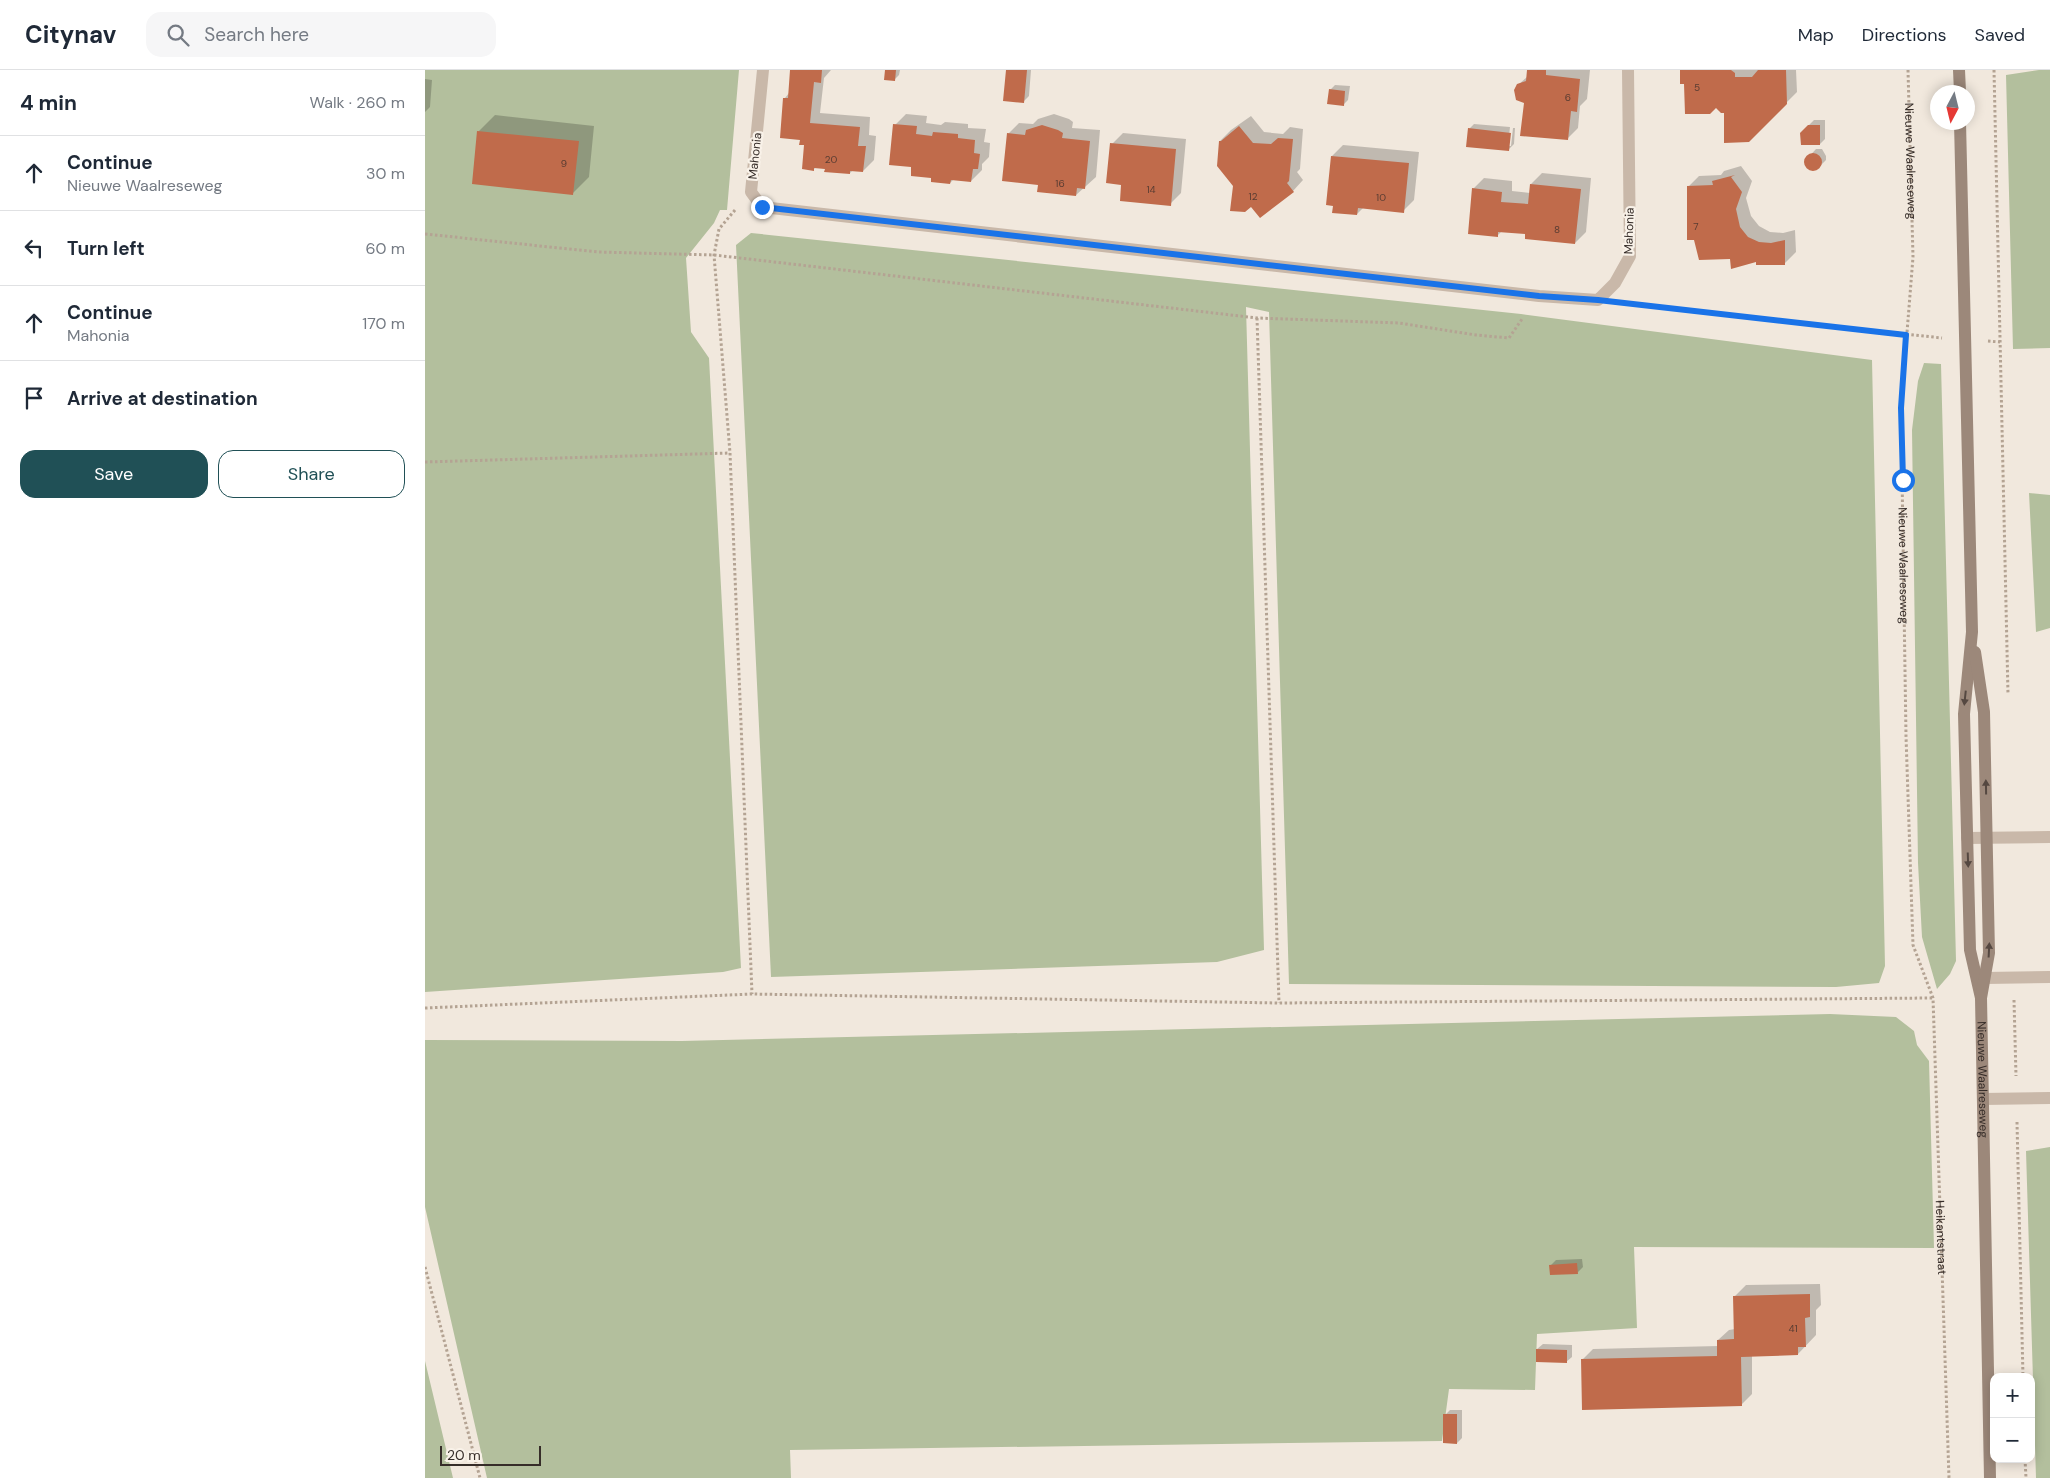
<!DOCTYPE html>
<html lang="en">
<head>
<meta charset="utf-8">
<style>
  body { margin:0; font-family:"DM Sans",sans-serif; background:#f6f6f7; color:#1f2937 }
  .controls { position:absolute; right:15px; bottom:15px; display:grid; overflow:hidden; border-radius:10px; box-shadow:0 2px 12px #0003 }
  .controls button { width:45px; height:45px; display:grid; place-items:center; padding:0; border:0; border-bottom:1px solid #e0e1e3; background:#fff; color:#1f2937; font:25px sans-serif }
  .compass { position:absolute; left:1505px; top:15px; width:45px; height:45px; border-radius:50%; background:#fff; box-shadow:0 2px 12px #0003; rotate:187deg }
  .scale { position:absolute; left:15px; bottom:12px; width:101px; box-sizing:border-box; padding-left:5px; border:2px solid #362d29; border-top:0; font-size:14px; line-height:18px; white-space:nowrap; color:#362d29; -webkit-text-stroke:4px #f9f2e9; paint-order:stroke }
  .stop { position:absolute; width:15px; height:15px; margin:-11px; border:4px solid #1a73e8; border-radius:50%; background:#fff }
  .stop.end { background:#1a73e8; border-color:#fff; box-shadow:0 1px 5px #0008 }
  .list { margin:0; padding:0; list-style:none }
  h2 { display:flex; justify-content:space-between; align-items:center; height:65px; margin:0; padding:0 20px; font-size:21px }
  h2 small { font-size:16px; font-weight:400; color:#747a83 }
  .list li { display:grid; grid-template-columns:32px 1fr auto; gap:15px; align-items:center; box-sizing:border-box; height:75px; padding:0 20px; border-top:1px solid #e0e1e3 }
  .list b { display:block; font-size:19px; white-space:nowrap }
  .list p { margin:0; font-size:16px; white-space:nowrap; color:#747a83 }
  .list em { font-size:16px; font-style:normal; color:#747a83 }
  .actions { display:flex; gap:10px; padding:15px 20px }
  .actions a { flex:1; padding:11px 0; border:1px solid #205056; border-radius:15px; text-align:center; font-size:18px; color:#205056 }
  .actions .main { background:#205056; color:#fff }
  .icon { flex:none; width:28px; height:28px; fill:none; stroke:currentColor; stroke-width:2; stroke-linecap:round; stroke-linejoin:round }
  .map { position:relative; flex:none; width:1625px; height:1408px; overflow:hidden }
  header { display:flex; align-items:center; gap:30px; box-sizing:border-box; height:70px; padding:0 25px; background:#fff; border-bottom:1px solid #e0e1e3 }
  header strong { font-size:24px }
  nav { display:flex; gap:28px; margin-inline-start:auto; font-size:18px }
  .search { width:350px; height:45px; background:#f6f6f7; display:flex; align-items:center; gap:12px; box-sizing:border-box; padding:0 18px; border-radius:15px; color:#747a83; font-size:19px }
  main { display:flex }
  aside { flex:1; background:#fff }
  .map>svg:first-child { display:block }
  .green { fill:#b3bf9d }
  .shadow { fill:#0003 }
  .building { fill:#c06b4b }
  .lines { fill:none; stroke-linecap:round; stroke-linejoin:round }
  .path { stroke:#b4a393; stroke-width:3; stroke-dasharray:2.5 2.5; stroke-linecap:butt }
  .lane { stroke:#c9b8a9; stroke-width:12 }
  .street { stroke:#c9b8a9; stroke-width:12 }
  .secondary { stroke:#9c887a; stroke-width:12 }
  .oneway { fill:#554841 }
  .route { stroke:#1a73e8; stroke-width:6 }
  .labels { text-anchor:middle; stroke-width:4.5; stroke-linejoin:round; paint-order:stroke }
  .number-label { font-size:10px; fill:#583c32 }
  .street-label { font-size:12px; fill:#362d29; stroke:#f9f2e9 }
</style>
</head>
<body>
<header>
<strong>Citynav</strong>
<div class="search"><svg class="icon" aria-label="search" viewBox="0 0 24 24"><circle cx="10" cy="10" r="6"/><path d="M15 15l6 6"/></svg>Search here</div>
<nav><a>Map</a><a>Directions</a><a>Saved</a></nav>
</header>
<main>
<aside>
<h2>4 min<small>Walk · 260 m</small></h2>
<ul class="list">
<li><svg class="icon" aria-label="ahead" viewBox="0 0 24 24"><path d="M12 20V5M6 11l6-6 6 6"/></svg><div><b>Continue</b><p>Nieuwe Waalreseweg</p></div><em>30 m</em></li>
<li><svg class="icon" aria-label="left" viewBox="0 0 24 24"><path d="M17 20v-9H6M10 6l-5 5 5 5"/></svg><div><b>Turn left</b></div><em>60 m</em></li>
<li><svg class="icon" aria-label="ahead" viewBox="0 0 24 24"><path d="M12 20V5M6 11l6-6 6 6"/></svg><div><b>Continue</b><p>Mahonia</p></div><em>170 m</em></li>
<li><svg class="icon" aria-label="arrive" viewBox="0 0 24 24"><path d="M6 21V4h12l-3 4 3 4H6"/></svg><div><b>Arrive at destination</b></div></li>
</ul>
<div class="actions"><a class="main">Save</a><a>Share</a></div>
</aside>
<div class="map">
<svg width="1625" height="1408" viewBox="0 0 1625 1408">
  <rect width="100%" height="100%" fill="#f1e8dd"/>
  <path class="green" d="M0,0H314L302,140H295L289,153L261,188L266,262L284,288L316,898L298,902L0,922Z
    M1614,0H1625V278L1588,279L1581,5Z
    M326,163L1096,244L1447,290L1460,896L1454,913L1411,917L864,914L844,242L821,237L839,880L792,892L346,907L311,175Z
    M1499,293L1516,294L1531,891L1525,904L1512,919L1497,867L1493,793L1487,360L1493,311Z
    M1604,423L1625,425V558L1611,562Z
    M1405,944L1471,947L1489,961L1492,975L1504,991L1509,1178L1209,1177L1212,1258L1112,1264L1110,1320L1024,1319L1017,1371L365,1380L366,1408H62L0,1137V970L257,971Z
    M1625,1077V1408H1611L1601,1081Z
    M0,1291L28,1408H0Z"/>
  <path class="shadow" d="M367,0H406L399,8L395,43L445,47L444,65L451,66L449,90L438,101L428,100L425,103L391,97L388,100L381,74L376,68L360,28L364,23Z
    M461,0H475L474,5L469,10Z
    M582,0H606L604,26L599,31Z
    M1103,0H1165L1162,29L1155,36L1153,58L1142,69L1100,32L1091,17L1103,6Z
    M1256,0H1371L1372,22L1323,71L1300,41L1260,13Z
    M0,9L7,10L5,37L0,42Z
    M910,15L925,16L923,30L918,35L905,20Z
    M481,44L502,46L501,53L516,55L520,52L543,54V58L561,59L559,72L565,73L564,87L557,94V100L546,111L529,109L525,113L507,107L488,96L470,55Z
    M629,44L644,49L648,52L647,58L675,60L671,107L651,125L614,114L583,64L594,53L608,54L613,49Z
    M70,45L169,56L164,107L147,124L53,62Z
    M826,46L839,62L858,64L865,57L878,59L875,99L872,102L878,110L868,121L809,115L795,71L806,60Z
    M1389,50H1400V69L1395,74L1383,56Z
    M1049,54L1085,57L1083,76H1086L1088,58H1090L1089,74L1084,79L1044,59Z
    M698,63L761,69L756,123L745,134L698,114L687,74Z
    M918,75L994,82L989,130L978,141L939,137L932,144L907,86Z
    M1391,79H1397L1401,86V90L1391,100H1385L1381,95V90Z
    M1316,96L1327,111L1321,128L1326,146L1334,156L1345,162L1358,163L1370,160L1371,182L1360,193L1306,188L1263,117L1274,106L1296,105L1299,101Z
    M1117,103L1166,108L1161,162L1150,173L1101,163L1077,161L1073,165L1048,119L1059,108L1087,111V121L1105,123L1106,114Z
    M1157,1189L1158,1197L1152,1203L1126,1195L1131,1190Z
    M1395,1214L1396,1235L1391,1240V1265L1373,1284L1327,1285V1324L1316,1335L1157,1290L1168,1279L1293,1276V1270L1304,1260L1310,1259V1226L1321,1215Z
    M1118,1274L1147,1275V1287L1141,1292L1112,1279Z
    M1025,1340H1037V1368L1032,1373L1020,1345Z"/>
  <path class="building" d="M365,0H397L396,13L389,12L385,53L435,57L433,76H441L438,102L425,101V104L399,102L400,99L389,98V101L377,99L379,75H374L375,70L355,68L358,28H363Z
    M460,0H471L470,11L459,10Z
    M581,0H602L599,33L578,31Z
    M1102,0H1121V5L1155,9L1152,42L1146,41L1143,70L1095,66L1099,33L1091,30L1089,20L1092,14L1101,11Z
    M1255,0H1306L1310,3V7H1327L1333,0H1361L1362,34L1324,72L1299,73V43H1296L1291,38L1285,44H1260L1259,14H1255Z
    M904,19L920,21L919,36L902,34Z
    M468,54L492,56L491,64L507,66L508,62L533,64V68L550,70L549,83L555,84L553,99H548L546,112L526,110L525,114L506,112V108L486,106V97L464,95Z
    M617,55L633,60L638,63L637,68L665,71L660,119L652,118L651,126L612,122L613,115L577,111L582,63L600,65L601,60Z
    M1383,55H1395V75H1376L1375,63Z
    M814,56L828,73L846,74L853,68L868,69L864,111L862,113L869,122L835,148L826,137L820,142L805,141L808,116L792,96L794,71H796Z
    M1043,58L1086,63L1084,81L1041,77Z
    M52,61L154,71L148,125L47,114Z
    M685,73L751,79L746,136L695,131L696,115L681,113Z
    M1379 92a9 9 0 1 1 18 0a9 9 0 1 1-18 0Z
    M906,86L984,93L979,143L933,138L932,145L907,143L908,136L901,135Z
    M1310,105L1306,107L1317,122L1311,139L1315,157L1323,167L1334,172L1346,173L1360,170V195H1331V192L1306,199L1305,189L1274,190L1269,170H1262V116L1288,115L1287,111Z
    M1105,114L1156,119L1150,174L1100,169V164L1073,162V167L1043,164L1047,118L1077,122L1076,132L1103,134Z
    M1152,1193L1153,1204L1125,1205L1124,1195Z
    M1385,1224V1247L1380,1248L1381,1277H1373V1285L1316,1287L1317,1336L1157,1340L1156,1289L1292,1286V1270L1309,1269L1308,1226Z
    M1111,1279L1142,1280V1293L1111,1292Z
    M1018,1344H1032V1374L1018,1373Z"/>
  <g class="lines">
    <g class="path">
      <path id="s1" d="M1483,0L1488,187L1476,338L1481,666L1488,875L1508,928L1524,1408"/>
      <path d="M1569,0L1583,624"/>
      <path d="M310,140L294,159L289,185L305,383L327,924"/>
      <path d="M0,164L173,182L289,185L832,248L974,253L1051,265L1084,268L1097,249"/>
      <path d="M1203,234L1517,268"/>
      <path d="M832,248L854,933"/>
      <path d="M1563,271L1575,272"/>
      <path d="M0,392L305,383"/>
      <path d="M1589,930L1591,1006"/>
      <path d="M0,938L327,924L854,933L1508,928"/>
      <path d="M1592,1052L1598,1307"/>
      <path d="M0,1197L55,1408"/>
      <path d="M1600,1389L1601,1408"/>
    </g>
    <path class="lane" d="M1542,768L1625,767
      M1560,908L1625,907
      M1558,1029L1625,1028"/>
    <path class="street" d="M338,0L326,122L337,137L1114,226L1173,230L1190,213L1205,186L1203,0"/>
    <g class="secondary">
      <path d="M1534,0L1535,22"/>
      <path d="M1535,52L1547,562L1539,644L1545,880L1556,928"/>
      <path id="s2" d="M1550,582L1559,642L1564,883L1556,928L1565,1408"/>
    </g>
  </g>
  <defs><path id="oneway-solid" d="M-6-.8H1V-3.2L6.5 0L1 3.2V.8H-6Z" transform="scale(1.25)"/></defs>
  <g class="oneway">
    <use href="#oneway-solid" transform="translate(1540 628) rotate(96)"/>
    <use href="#oneway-solid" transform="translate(1561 717) rotate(-91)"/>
    <use href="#oneway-solid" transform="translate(1543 790) rotate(88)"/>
    <use href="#oneway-solid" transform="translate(1564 880) rotate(-87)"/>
  </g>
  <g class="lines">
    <path class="route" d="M337,137L1114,226L1173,230L1481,265L1476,338L1478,410"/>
  </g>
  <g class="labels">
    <g class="number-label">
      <text x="1272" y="21">5</text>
      <text x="1143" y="31">6</text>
      <text x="406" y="93">20</text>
      <text x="139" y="97">9</text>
      <text x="635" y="117">16</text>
      <text x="726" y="123">14</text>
      <text x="828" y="130">12</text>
      <text x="956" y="131">10</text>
      <text x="1271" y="160">7</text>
      <text x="1132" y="163">8</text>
      <text x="1368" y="1262">41</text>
    </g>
    <g class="street-label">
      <text transform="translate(330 86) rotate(-84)" y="4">Mahonia</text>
      <text dy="4" stroke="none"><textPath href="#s1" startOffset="91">Nieuwe Waalreseweg</textPath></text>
      <text transform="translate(1204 161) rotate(-88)" y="4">Mahonia</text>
      <text dy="4" stroke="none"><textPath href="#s1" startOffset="496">Nieuwe Waalreseweg</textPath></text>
      <text dy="4" stroke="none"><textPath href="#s2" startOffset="429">Nieuwe Waalreseweg</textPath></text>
      <text dy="4" stroke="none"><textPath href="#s1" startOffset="1172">Heikantstraat</textPath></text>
    </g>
  </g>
</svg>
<div class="controls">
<button>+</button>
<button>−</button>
</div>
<svg class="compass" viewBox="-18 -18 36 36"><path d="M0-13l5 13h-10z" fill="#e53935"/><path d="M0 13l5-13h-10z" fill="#747a83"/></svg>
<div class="scale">20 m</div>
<div class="stop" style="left:1478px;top:410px"></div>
<div class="stop end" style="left:337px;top:137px"></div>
</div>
</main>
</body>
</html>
